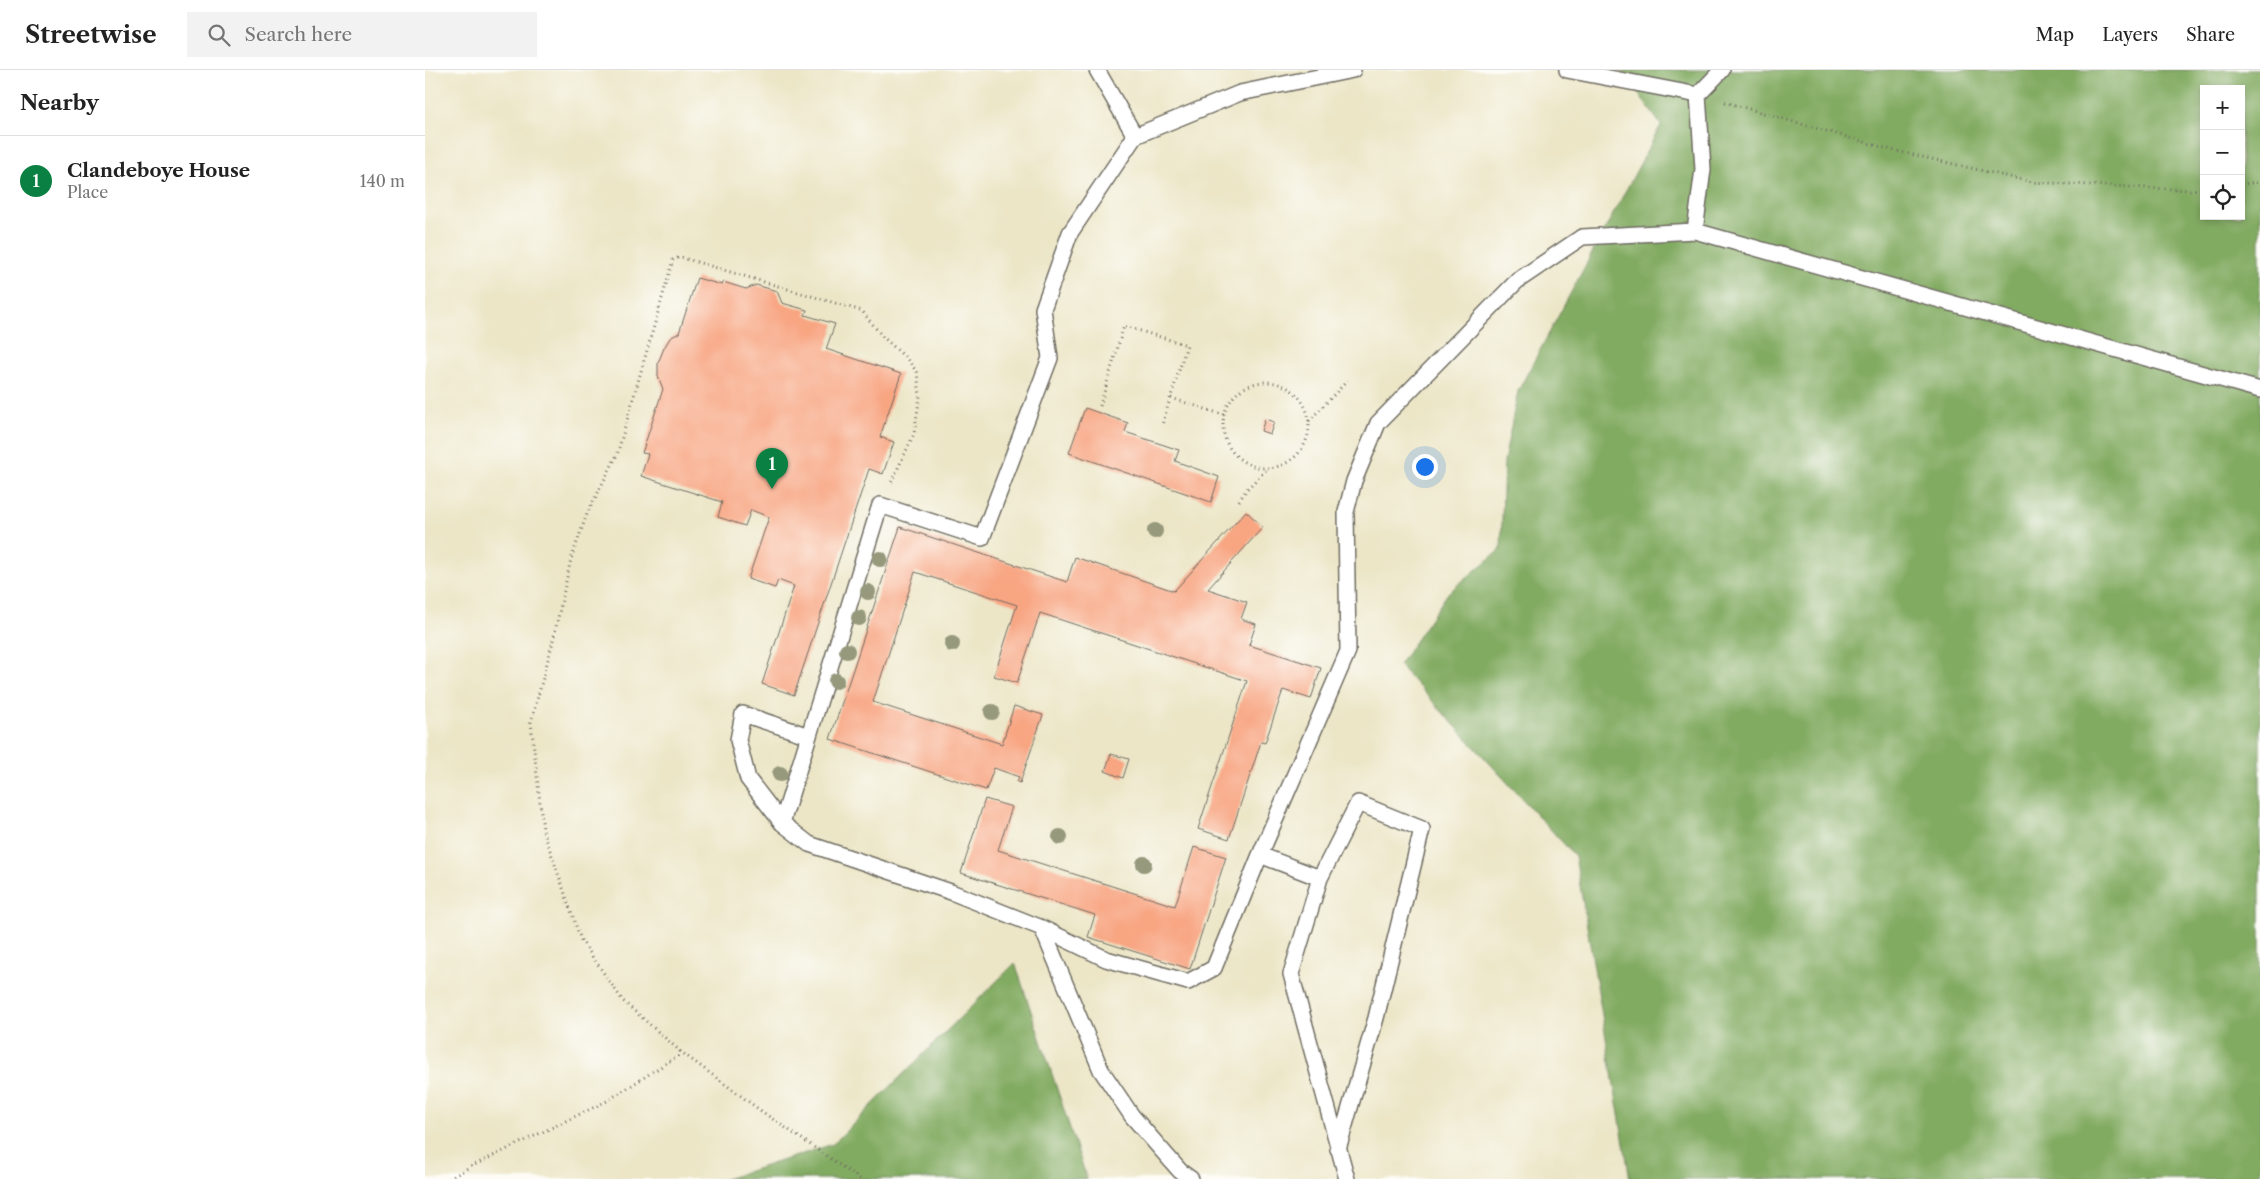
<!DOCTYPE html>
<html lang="en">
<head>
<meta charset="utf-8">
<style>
  body { margin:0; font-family:"Libre Caslon Text",serif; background:#f2f2f2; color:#222 }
  .controls { position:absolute; right:15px; top:15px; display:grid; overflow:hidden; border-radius:0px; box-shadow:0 2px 8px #0003 }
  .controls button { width:45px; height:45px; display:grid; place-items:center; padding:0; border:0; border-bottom:1px solid #e0e0e0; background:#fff; color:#222; font:25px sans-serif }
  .you { position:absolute; left:999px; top:396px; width:18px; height:18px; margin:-12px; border:4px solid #fff; border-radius:50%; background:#1a73e8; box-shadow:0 0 0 8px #1a73e833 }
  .badge { display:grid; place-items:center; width:32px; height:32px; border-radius:50%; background:#0b8043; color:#fff; font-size:16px; font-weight:700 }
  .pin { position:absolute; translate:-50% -41px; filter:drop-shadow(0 1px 2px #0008) }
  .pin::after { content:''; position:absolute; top:26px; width:18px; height:15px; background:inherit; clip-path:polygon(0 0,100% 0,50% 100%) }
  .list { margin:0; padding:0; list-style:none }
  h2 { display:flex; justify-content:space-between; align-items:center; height:65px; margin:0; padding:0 20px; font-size:21px }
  h2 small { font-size:16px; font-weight:400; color:#767676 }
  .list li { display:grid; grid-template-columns:32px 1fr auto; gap:15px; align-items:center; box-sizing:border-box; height:90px; padding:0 20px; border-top:1px solid #e0e0e0 }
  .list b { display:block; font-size:19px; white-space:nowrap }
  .list p { margin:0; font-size:16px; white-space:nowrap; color:#767676 }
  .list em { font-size:16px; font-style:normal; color:#767676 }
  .icon { flex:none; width:28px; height:28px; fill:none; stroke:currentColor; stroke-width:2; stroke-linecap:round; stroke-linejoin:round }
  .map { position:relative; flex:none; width:1835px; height:1109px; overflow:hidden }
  header { display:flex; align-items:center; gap:30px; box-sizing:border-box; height:70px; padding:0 25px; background:#fff; border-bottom:1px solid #e0e0e0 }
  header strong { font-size:24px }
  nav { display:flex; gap:28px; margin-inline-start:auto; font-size:18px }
  .search { width:350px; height:45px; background:#f2f2f2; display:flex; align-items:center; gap:12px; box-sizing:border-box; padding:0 18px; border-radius:0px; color:#767676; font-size:19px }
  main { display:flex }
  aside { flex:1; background:#fff }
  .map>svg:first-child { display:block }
  .forest { fill:#82ab62; stroke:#566b46; fill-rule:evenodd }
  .building { fill:#f8a582 }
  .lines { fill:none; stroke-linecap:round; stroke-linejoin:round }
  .lane-casing { stroke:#6f6c62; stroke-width:18 }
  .path { stroke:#6f6c62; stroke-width:3; stroke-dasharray:1 4; stroke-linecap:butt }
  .lane { stroke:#fff; stroke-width:15 }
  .tree { fill:#96997c }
</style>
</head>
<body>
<header>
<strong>Streetwise</strong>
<div class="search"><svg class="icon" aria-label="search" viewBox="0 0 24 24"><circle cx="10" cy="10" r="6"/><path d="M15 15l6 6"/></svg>Search here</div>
<nav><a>Map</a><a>Layers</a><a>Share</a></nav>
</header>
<main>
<aside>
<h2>Nearby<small></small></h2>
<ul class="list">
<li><span class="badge">1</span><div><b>Clandeboye House</b><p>Place</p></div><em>140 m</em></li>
</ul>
</aside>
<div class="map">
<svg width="1835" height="1109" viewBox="0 0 1835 1109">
  <rect width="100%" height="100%" fill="#fdfcf7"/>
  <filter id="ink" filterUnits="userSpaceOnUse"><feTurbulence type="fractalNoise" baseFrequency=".02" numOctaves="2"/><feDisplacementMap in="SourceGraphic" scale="10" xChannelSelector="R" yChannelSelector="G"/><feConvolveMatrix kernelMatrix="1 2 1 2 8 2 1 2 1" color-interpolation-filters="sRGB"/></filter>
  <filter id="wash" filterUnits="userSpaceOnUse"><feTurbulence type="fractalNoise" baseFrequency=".0096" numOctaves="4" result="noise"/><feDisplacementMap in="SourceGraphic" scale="20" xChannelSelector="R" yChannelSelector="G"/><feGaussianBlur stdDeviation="1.12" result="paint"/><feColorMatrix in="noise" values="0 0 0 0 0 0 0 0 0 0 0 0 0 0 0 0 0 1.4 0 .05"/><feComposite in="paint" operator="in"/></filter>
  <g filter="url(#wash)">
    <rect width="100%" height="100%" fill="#ece6c7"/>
    <path class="forest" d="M1196,0H1835V1109H1205L1150,786L974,595L1023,523L1076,479L1079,392L1093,321L1236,55ZM1779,19H1816V146H1779Z
      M590,893L662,1109H300L408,1074Z"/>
    <g id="blocks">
      <path class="building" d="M272,208L297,215L298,212L321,219L331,215L352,221L357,233L382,240L380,245L410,254L401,279L476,304L455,367L469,372L458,404L444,399L369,625L337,614L369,516L353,510L350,518L323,509L344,447L326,440L320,456L293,447L297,432L216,406L223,384L217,383L238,319L233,306V293L239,278L245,268L254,263Z
        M660,338L703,353L700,362L754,380L750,391L794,407L786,432L644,383Z
        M840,349L849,352L845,364L836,361Z
        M821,441L838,457L783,519L822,532L816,549L831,554L824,575L896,598L886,629L858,620L840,673L836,672L804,769L773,759L822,611L615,543L592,613L569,606L592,535L490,502L448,632L577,674L589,636L618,645L595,713L592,712L594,707L569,698L561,720L405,669L475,457L642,512L650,487L749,521Z
        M686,684L704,689L698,708L680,701Z
        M560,729L587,737L573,780L750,836L769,777L801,787L765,899L663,867L670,845L536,803Z"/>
    </g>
  </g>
  <g filter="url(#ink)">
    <use href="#blocks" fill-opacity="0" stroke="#6f6c62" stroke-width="1"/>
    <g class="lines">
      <g class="lane-casing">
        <path id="lane" d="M672,0L710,66
          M928,0L815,23L710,66L645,163L618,239L625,288L557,468L455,435L357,753L384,774L526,822L617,858L681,889L763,912L789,898L835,785L923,581L921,442L929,411L953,353L1092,211L1157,167L1270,161L1835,320
          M1142,0L1273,25
          M1270,161L1278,99L1273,25L1297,0
          M357,753L323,709L313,670L318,644L384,666
          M835,785L895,808
          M617,858L676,1000L707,1046L755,1101L766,1109
          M913,1079L951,948L997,759L933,733L895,808L866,904L922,1109"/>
      </g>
      <path class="path" d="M1300,32L1467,80L1607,112L1765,120L1779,119
        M1816,114L1835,112
        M798 355a43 43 0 1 1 86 0a43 43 0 1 1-86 0Z
        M746,328L799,345
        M675,336L699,256L762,275L737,355
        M884,351L922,311
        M814,431L822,419L842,399
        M24,1109L41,1099L182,1031L254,985L255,981
        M435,1109L339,1043L255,981L198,931L156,870L118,760L106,652L127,575L146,489L162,444L192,385L248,190L255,187L437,241L457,266L481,288L492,302L495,326L489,364L466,413"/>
      <use href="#lane" class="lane"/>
    </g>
    <g class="tree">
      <circle cx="730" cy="461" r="8"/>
      <circle cx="455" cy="489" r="8"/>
      <circle cx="443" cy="522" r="8"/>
      <circle cx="434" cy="548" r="8"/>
      <circle cx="527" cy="574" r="8"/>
      <circle cx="422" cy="581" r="8"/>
      <circle cx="411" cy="611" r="8"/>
      <circle cx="567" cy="642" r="8"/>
      <circle cx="355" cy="704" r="8"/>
      <circle cx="635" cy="767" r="8"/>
      <circle cx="719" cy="794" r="8"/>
    </g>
  </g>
</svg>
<div class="controls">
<button>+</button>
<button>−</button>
<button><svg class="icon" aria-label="locate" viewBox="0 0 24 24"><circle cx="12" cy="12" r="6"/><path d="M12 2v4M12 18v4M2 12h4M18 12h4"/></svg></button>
</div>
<div class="you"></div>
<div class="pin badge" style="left:347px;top:419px">1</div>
</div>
</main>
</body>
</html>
